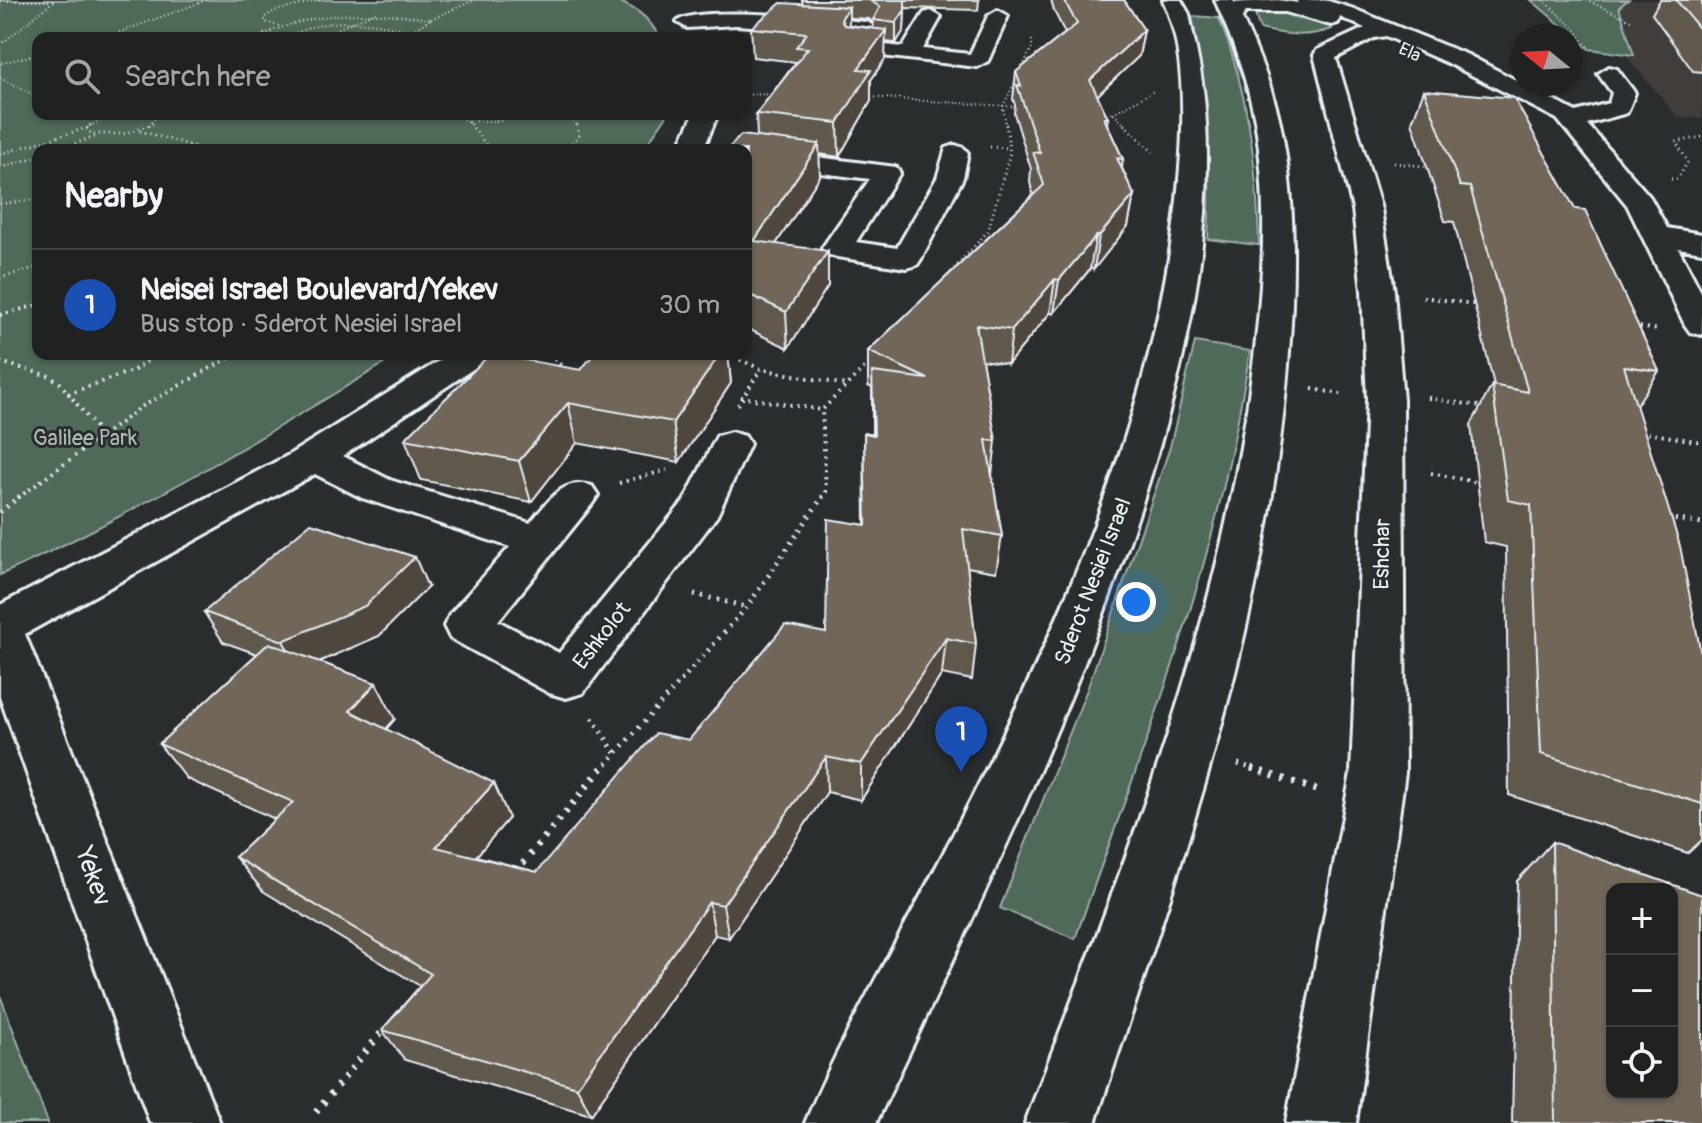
<!DOCTYPE html>
<html lang="en">
<head>
<meta charset="utf-8">
<style>
  body { margin:0; font-family:Pangolin,sans-serif; background:#2d2f2f; color:#f1f3f6 }
  .controls { position:absolute; right:24px; bottom:24px; display:grid; overflow:hidden; border-radius:16px; box-shadow:0 2px 6px #0004 }
  .controls button { width:72px; height:72px; display:grid; place-items:center; padding:0; border:0; border-bottom:2px solid #3d3f40; background:#202222; color:#f1f3f6; font:40px sans-serif }
  .compass { position:absolute; left:1510px; top:24px; width:72px; height:72px; border-radius:50%; background:#202222; box-shadow:0 2px 6px #0004; rotate:288deg }
  .you { position:absolute; left:1136px; top:602px; width:28px; height:28px; margin:-20px; border:6px solid #fff; border-radius:50%; background:#1a73e8; box-shadow:0 0 0 12px #1a73e833 }
  .badge { display:grid; place-items:center; width:52px; height:52px; border-radius:50%; background:#ffd166; color:#fff; font-size:26px; font-weight:700 }
  .pin { position:absolute; translate:-50% -66px; filter:drop-shadow(0 2px 4px #0008) }
  .pin::after { content:''; position:absolute; top:42px; width:28px; height:24px; background:inherit; clip-path:polygon(0 0,100% 0,50% 100%) }
  .list { margin:0; padding:0; list-style:none }
  h2 { display:flex; justify-content:space-between; align-items:center; height:104px; margin:0; padding:0 32px; font-size:34px }
  h2 small { font-size:26px; font-weight:400; color:#a2a4a5 }
  .list li { display:grid; grid-template-columns:52px 1fr auto; gap:24px; align-items:center; box-sizing:border-box; height:112px; padding:0 32px; border-top:2px solid #3d3f40 }
  .list b { display:block; font-size:30px; white-space:nowrap }
  .list p { margin:0; font-size:26px; white-space:nowrap; color:#a2a4a5 }
  .list em { font-size:26px; font-style:normal; color:#a2a4a5 }
  .icon { flex:none; width:44px; height:44px; fill:none; stroke:currentColor; stroke-width:2; stroke-linecap:round; stroke-linejoin:round }
  .map { position:relative; flex:none; width:1702px; height:1123px; overflow:hidden }
  .search { position:absolute; background:#202222; box-shadow:0 2px 6px #0004; left:32px; top:32px; width:720px; height:88px; display:flex; align-items:center; gap:20px; box-sizing:border-box; padding:0 28px; border-radius:16px; color:#a2a4a5; font-size:30px }
  .panel { position:absolute; background:#202222; box-shadow:0 2px 6px #0004; left:32px; top:144px; width:720px; height:216px; border-radius:16px }
  .map>svg:first-child { display:block }
  .built { fill:#3f3e3b }
  .green { fill:#506a59; stroke:#9caea8; stroke-width:2 }
  .lines { fill:none; stroke-linecap:round; stroke-linejoin:round }
  .minor-casing { stroke:#e8f1f8; stroke-width:6 }
  .major-casing { stroke:#e8f1f8; stroke-width:6 }
  .path-far4 { stroke:#e8f1f8; stroke-width:2; stroke-dasharray:1 3; stroke-linecap:butt }
  .path-far3 { stroke:#e8f1f8; stroke-width:3; stroke-dasharray:1 4; stroke-linecap:butt }
  .path-far2 { stroke:#e8f1f8; stroke-width:4; stroke-dasharray:2 5; stroke-linecap:butt }
  .path-far1 { stroke:#e8f1f8; stroke-width:5; stroke-dasharray:2 6; stroke-linecap:butt }
  .path { stroke:#e8f1f8; stroke-width:7; stroke-dasharray:3 8; stroke-linecap:butt }
  .minor { fill:#2a2d2e; fill-rule:evenodd }
  .major { fill:#2a2d2e; fill-rule:evenodd }
  .wall { fill:#61584c; stroke:#e8f1f8; stroke-width:2; fill-rule:evenodd }
  .shaded-wall { fill:#4f473e; stroke:#e8f1f8; stroke-width:2 }
  .building { fill:#716658; stroke:#e8f1f8; stroke-width:2; fill-rule:evenodd }
  .labels { text-anchor:middle; stroke-width:6; stroke-linejoin:round; paint-order:stroke }
  .far-street-label { font-size:18px; fill:#e8f1f8; stroke:#2a2d2e }
  .park-label { font-size:22px; fill:#abbbb8; stroke:#2a2d2e }
  .street-label { font-size:22px; fill:#e8f1f8; stroke:#2a2d2e }
  .near-street-label { font-size:26px; fill:#e8f1f8; stroke:#2a2d2e }
</style>
</head>
<body>
<div class="map">
<svg width="1702" height="1123" viewBox="0 0 1702 1123">
  <rect width="100%" height="100%" fill="#2a2d2e"/>
  <filter id="ink" filterUnits="userSpaceOnUse"><feTurbulence type="fractalNoise" baseFrequency=".0125" numOctaves="2"/><feDisplacementMap in="SourceGraphic" scale="16" xChannelSelector="R" yChannelSelector="G"/><feConvolveMatrix kernelMatrix="1 2 1 2 8 2 1 2 1" color-interpolation-filters="sRGB"/></filter>
  <g filter="url(#ink)">
    <path class="built" d="M1578,0H1702V119L1677,116Z"/>
    <path class="green" d="M0,0H615C637,9 648,16 660,38H38V114H668L643,150H38V354H400C270,433 139,512 0,575Z
      M1531,0H1628L1619,7L1634,55L1589,49Z
      M1269,8L1332,21V29C1306,38 1286,35 1260,29L1254,12Z
      M1192,16L1219,18C1249,92 1257,166 1259,245L1208,239C1212,159 1207,95 1192,16Z
      M1195,342L1250,351C1244,387 1238,423 1230,458C1195,623 1131,781 1075,939L1000,908L1088,687L1170,447Z
      M0,995L48,1123H0Z"/>
    <g class="lines">
      <g class="minor-casing">
        <path id="minor" d="M1278,0L1298,3L1296,0H1325L1351,8L1468,55L1576,112L1609,103L1612,93L1598,74L1609,67L1617,69L1635,93L1627,113L1587,124L1650,197L1667,228L1702,234V252L1678,248L1702,294V335L1690,332L1685,325L1627,205L1557,119L1452,65L1386,36L1374,38L1336,58L1381,209L1394,291L1403,400L1405,773L1356,1123H1286L1351,773L1367,400L1362,291L1353,209L1314,55L1317,50L1365,28L1340,17L1338,23L1331,25L1285,12H1246L1240,20L1233,22L1223,16L1232,3Z
          M998,10L1008,16L988,61L977,67L847,52L844,48L854,33L736,25L687,28L677,22C693,4 837,20 867,22L877,28L868,43L903,47L924,13L931,11L941,17L923,49L970,54L988,16Z
          M694,114H718L703,150H677Z
          M955,145L964,148L968,153L963,178L921,259L917,265L906,268L837,257L826,254L822,248L870,179L746,164V150H739L746,148L896,167L900,173L856,242L897,248L937,178L946,148Z
          M450,354H490L485,361L343,456L390,480L530,523C549,502 561,477 592,486L598,495L592,504L498,621L559,653L684,501L717,436L731,432L745,436L750,444L717,516L583,693L566,698L549,693L450,638L444,626L450,614L510,547L362,498L315,474L25,634L220,1123H150L0,697V605L287,456Z"/>
      </g>
      <g class="major-casing">
        <path id="major" d="M1163,0H1181L1189,14C1195,46 1203,77 1205,109C1215,233 1186,360 1150,478C1081,702 975,912 876,1123H805C844,1030 897,943 943,854C1051,647 1159,414 1179,179C1184,126 1186,49 1163,0Z
          M1215,0H1233C1252,38 1269,77 1279,118C1297,199 1295,283 1288,365C1267,627 1178,875 1095,1123H1025C1118,879 1220,634 1252,373C1263,289 1269,204 1255,120C1247,78 1232,39 1215,0Z"/>
      </g>
      <path class="path-far4" d="M1543,0L1576,30L1589,48
        M1586,0L1633,21
        M0,1H53
        M431,19L475,0
        M279,26L265,22V17L275,11L321,0
        M264,34L299,38
        M104,38L207,0
        M256,38C313,11 369,10 431,19L399,38
        M285,38C326,16 367,20 411,31
        M316,38L376,12
        M0,45L55,0
        M2,63L38,54
        M0,78L38,97
        M746,95L777,94
        M867,97L1021,107
        M1102,113H1113L1126,126
        M1113,113L1154,91
        M90,114L102,117
        M457,114L472,126
        M569,114L578,126
        M468,121H501L532,114
        M89,126L117,114
        M149,126L156,117L153,114
        M1006,126L1003,106L1032,48V37"/>
      <path class="path-far3" d="M470,124L490,150
        M1124,124L1153,152
        M87,128L91,134H123L153,124
        M140,131L193,146L192,150
        M990,147L1009,148
        M56,150L97,136
        M198,150L225,147L236,150
        M565,150L579,136L577,124
        M0,154L87,128L92,124
        M1394,163L1432,167
        M0,168L38,156
        M1671,179H1677L1688,162L1676,142L1702,137
        M0,204L38,199
        M0,278L38,267
        M944,280L988,231L1010,153L1006,124"/>
      <path class="path-far2" d="M1423,297L1480,305
        M0,315L38,305
        M1633,326L1658,330
        M549,354L565,369
        M727,354L761,369L846,385
        M0,362L49,376L60,383L100,433
        M1312,389L1341,394
        M68,394L134,370L158,354
        M741,397L822,410
        M1428,398L1485,407
        M738,405L761,369
        M1641,432L1702,442
        M1431,473L1480,483
        M619,483L667,470
        M18,498L143,406L236,354
        M822,498L826,492L822,410L871,361"/>
      <path class="path-far1" d="M0,512L20,496
        M1667,518L1702,524
        M694,594L747,607
        M592,718L616,754
        M1238,764L1258,770
        M601,770L747,607L823,496"/>
      <path class="path" d="M1251,768L1320,791
        M516,872L602,768
        M316,1112L386,1027"/>
      <use href="#minor" class="minor"/>
      <use href="#major" class="major"/>
    </g>
    <path class="wall" d="M802,0H979L978,10L905,8L904,30L896,43L885,42V59L871,80V101L839,157L819,154L820,176L776,244L828,286L788,348L746,328V150L757,137L756,114L796,62L753,57L751,28L802,4ZM849,18L869,19L873,23V28L849,25Z
      M1051,0H1124L1144,30L1139,56L1097,96L1108,118L1107,124L1123,159L1122,168L1134,195L1128,226L1094,269H1090L1054,313H1050L1008,364L982,360L996,441L992,475L1002,536L996,572L967,567L976,644L972,680L942,674L861,800L827,792L729,938L715,935L591,1115L405,1060L382,1030L420,986L263,891L235,857L275,819L187,779L159,744L257,654L223,642L204,612L428,587L379,636L319,662L395,719L386,729L509,818L476,856L537,872L689,740L826,633L865,525L864,433L872,435V388L868,386V351L1033,195L1030,182L1031,169L1014,113L1015,105L1013,99L1016,72L1065,33L1054,11Z
      M1660,0H1702V72L1693,71L1652,14Z
      M1424,90L1659,371L1636,406L1702,659V840L1688,853L1509,795L1506,547L1484,542L1471,425L1492,385H1494L1454,222L1445,221L1412,122Z
      M594,354H728L731,383L679,462L577,443L531,502L421,480L405,439L581,370Z
      M1552,842L1702,1123H1512L1517,881Z"/>
    <path class="shaded-wall" d="M849,7V36L841,19Z
      M905,10L904,30L896,43V23Z
      M886,30L885,59L871,80V101L839,157L838,123L858,69Z
      M1144,30L1139,56L1085,107L1090,80Z
      M819,144L820,176L756,275L754,241Z
      M1134,195L1128,226L1094,269L1099,236Z
      M1096,236L1090,269L1054,313L1059,280Z
      M828,251V286L788,348L786,312Z
      M1055,279L1050,313L1008,364L1012,330Z
      M720,354H728L731,383L679,462L673,422Z
      M568,403L577,443L531,502L519,461Z
      M415,557L428,587L379,636L300,670L283,641Z
      M946,638L942,674L861,800V764Z
      M376,683L395,719L370,747L350,711Z
      M826,757L827,792L729,938L723,905Z
      M494,783L509,818L455,881L436,847Z
      M709,902L715,935L591,1115L577,1087Z"/>
    <path class="building" d="M869,0H905V10L896,23L873,20L880,7Z
      M1064,0H1124L1144,30L1090,80L1108,118H1104L1123,159L1117,158L1134,195L1099,236H1096L1059,280L1055,279L1012,330L976,325L996,441L986,440L1002,536L963,529L976,644L946,638L861,764L826,757L723,905L709,902L577,1087L382,1030L431,974L235,857L293,802L159,744L269,643L376,683L350,711L494,783L436,847L537,872L656,733L689,740L785,625L826,633L828,519L866,525L864,433L874,435L872,372L928,379L868,351L1044,185L1033,152L1040,153L1017,85L1021,86L1016,72L1077,24Z
      M1676,0H1702V32Z
      M781,3L849,7L841,19L844,25L886,30L858,69L871,70L838,123L756,114L808,48L796,47L807,33L751,28Z
      M1424,90L1514,98L1575,209L1585,210L1659,371L1624,366L1680,546L1702,659V804L1541,754L1531,505L1508,500L1492,385L1528,392L1470,187L1460,186Z
      M741,135L819,144L754,241L828,251L786,312L746,293V150H727Z
      M490,354L581,370L594,354H720L673,422L568,403L519,461L405,439Z
      M311,523L415,557L365,606L283,641L204,612Z
      M1552,842L1702,895V1123H1555ZM1612,889H1672V1093H1612Z"/>
  </g>
  <g class="labels">
    <g class="far-street-label">
      <text transform="translate(1410 52) rotate(25)" y="6">Ela</text>
    </g>
    <g class="park-label">
      <text x="85" y="445">Galilee Park</text>
    </g>
    <g class="street-label">
      <text transform="translate(1381 554) rotate(-89)" y="8">Eshchar</text>
      <text transform="translate(1092 581) rotate(-69)" y="8">Sderot Nesiei Israel</text>
      <text transform="translate(601 635) rotate(-52)" y="8">Eshkolot</text>
    </g>
    <g class="near-street-label">
      <text transform="translate(94 876) rotate(70)" y="9">Yekev</text>
    </g>
  </g>
</svg>
<div class="controls">
<button>+</button>
<button>−</button>
<button><svg class="icon" aria-label="locate" viewBox="0 0 24 24"><circle cx="12" cy="12" r="6"/><path d="M12 2v4M12 18v4M2 12h4M18 12h4"/></svg></button>
</div>
<svg class="compass" viewBox="-18 -18 36 36"><path d="M0-13l5 13h-10z" fill="#e53935"/><path d="M0 13l5-13h-10z" fill="#a2a4a5"/></svg>
<div class="you"></div>
<div class="pin badge" style="left:961px;top:772px;background:#1a4fb4">1</div>
<div class="search"><svg class="icon" aria-label="search" viewBox="0 0 24 24"><circle cx="10" cy="10" r="6"/><path d="M15 15l6 6"/></svg>Search here</div>
<section class="panel">
<h2>Nearby<small></small></h2>
<ul class="list">
<li><span class="badge" style="background:#1a4fb4">1</span><div><b>Neisei Israel Boulevard/Yekev</b><p>Bus stop · Sderot Nesiei Israel</p></div><em>30 m</em></li>
</ul>
</section>
</div>
</body>
</html>
